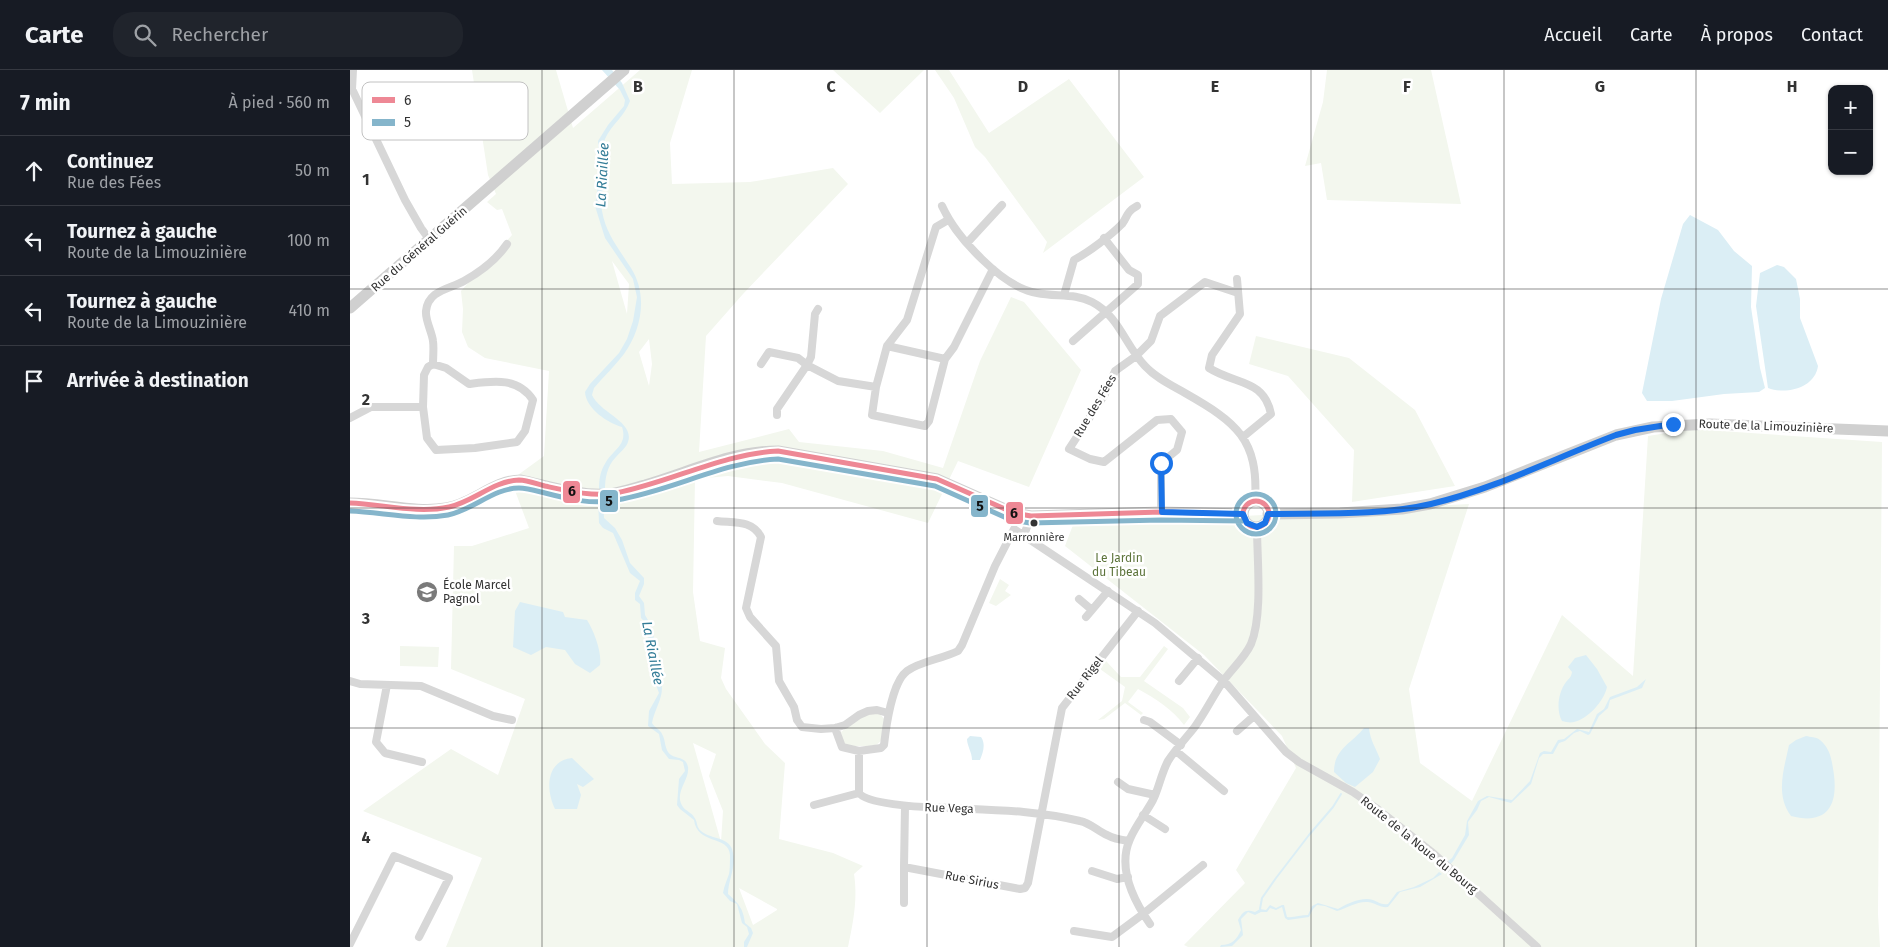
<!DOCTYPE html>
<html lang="fr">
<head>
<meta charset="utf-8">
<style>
  body { margin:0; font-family:"Fira Sans",sans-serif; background:#20242c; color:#f1f3f6 }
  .controls { position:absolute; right:15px; top:15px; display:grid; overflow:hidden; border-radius:10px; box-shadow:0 1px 4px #0004 }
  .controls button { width:45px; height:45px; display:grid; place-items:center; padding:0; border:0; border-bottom:1px solid #363941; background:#171b24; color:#f1f3f6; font:25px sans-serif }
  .stop { position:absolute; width:15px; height:15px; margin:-11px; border:4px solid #1a73e8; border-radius:50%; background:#fff }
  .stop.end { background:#1a73e8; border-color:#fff; box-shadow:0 1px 5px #0008 }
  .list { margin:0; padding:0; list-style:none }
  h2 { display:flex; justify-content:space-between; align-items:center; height:65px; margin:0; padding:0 20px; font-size:21px }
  h2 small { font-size:16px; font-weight:400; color:#9ea1a6 }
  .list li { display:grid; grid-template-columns:32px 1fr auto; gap:15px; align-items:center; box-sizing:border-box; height:70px; padding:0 20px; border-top:1px solid #363941 }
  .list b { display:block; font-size:19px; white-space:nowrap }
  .list p { margin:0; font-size:16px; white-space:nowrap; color:#9ea1a6 }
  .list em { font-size:16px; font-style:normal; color:#9ea1a6 }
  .icon { flex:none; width:28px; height:28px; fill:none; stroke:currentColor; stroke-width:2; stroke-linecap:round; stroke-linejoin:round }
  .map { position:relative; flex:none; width:1538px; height:877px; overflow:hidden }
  header { display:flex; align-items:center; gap:30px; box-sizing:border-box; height:70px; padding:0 25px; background:#171b24; border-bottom:1px solid #363941 }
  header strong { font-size:24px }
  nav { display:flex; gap:28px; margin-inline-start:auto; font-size:18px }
  .search { width:350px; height:45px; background:#20242c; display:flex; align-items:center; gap:12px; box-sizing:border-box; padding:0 18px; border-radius:20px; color:#9ea1a6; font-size:19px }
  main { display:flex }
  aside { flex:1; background:#171b24 }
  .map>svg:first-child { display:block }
  .green { fill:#f3f7ee; fill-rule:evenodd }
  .water { fill:#dbeef5 }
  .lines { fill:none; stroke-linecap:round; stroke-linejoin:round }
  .stream { stroke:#dbeef5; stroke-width:2 }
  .street { stroke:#d7d7d7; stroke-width:8 }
  .secondary { stroke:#d0d0d0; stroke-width:11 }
  .bus-1-casing { stroke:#fff; stroke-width:9 }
  .bus-2-casing { stroke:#fff; stroke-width:9 }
  .bus-1 { stroke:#ee8895; stroke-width:5 }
  .bus-2 { stroke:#85b5cb; stroke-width:5 }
  .route { stroke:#1a73e8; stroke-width:6 }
  .grid { fill:none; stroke:#333; stroke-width:1; stroke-opacity:0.55 }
  .bus-dot { fill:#333; stroke:#fff; stroke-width:2 }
  .labels { text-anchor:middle; stroke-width:5; stroke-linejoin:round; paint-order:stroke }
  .bus-label { font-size:11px; fill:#333; stroke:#fff }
  .street-label { font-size:12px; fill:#333; stroke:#fff }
  .park-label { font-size:12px; fill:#5c743a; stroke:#fff }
  .poi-label { font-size:12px; fill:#333; stroke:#fff; text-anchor:start }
  .water-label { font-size:14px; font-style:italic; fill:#347d98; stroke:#fff }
  .key { fill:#fff; stroke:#c2c2c2; stroke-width:1 }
  .key-label { font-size:14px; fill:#333 }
  .grid-label { font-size:16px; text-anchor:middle; font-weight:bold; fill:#333; stroke:#fff; stroke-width:5; stroke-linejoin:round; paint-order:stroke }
  .line-badge { stroke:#fff; stroke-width:2 }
  .pale-badge-label { font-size:14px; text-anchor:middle; font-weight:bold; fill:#111 }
</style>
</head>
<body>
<header>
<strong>Carte</strong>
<div class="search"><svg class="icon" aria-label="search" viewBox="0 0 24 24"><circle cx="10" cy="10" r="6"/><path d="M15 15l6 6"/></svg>Rechercher</div>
<nav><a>Accueil</a><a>Carte</a><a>À propos</a><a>Contact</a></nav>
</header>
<main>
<aside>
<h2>7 min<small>À pied · 560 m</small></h2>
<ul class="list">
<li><svg class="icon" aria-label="ahead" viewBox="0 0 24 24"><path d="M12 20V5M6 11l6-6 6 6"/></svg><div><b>Continuez</b><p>Rue des Fées</p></div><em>50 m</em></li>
<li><svg class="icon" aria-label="left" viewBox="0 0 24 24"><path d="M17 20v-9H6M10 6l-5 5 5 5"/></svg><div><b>Tournez à gauche</b><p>Route de la Limouzinière</p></div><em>100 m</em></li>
<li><svg class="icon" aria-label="left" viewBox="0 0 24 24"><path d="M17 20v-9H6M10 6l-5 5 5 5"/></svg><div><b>Tournez à gauche</b><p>Route de la Limouzinière</p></div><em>410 m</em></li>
<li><svg class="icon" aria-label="arrive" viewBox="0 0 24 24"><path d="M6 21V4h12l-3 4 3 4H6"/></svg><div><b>Arrivée à destination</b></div></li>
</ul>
</aside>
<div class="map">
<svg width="1538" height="877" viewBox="0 0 1538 877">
  <rect width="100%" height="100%" fill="#fff"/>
  <path class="green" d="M122,0H206L223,58L290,0H342L320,73L322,114L400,112L483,98L498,114L393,224L356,266L349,382L439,359L449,372L533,381L593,398L630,291L661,227L674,232L731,300L679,417L608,391L578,453L432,413L378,406L345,409L343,522L350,571L375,578L371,608L376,619L415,674L435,693L429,769L483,783L513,796L504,804C508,829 503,853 498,877H96L132,788L13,741L101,679L148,705L175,629L101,599L104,476H122L179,458L161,410L194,386L199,301L135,288L118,277L112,262L113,239L111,221L162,165L152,139L147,140L137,132L146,124L138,105ZM262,191L279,214L277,244ZM299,269L302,294L299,316L289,282ZM343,673L366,684L359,706L373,741L371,772ZM389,818L427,839V840L403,855Z
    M483,0H574L530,43Z
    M585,0H599L639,63L719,9L794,107L693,183L697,172L635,87L625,77L604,28Z
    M977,0H1081L1111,134L977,130L971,93L955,96L973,32Z
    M906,266L999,288L1065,340L1105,416L1002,432L1004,380L938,306L899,294Z
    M1342,359L1532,372L1528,844L1530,877H838L834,875L895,813L886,800L946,698L932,666L854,585L715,476L723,455L1119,434L1059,619L1070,693L1122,731L1212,545L1283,606L1298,366Z
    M650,509L659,515L655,521L661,525L646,536L639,533Z
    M50,576L89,577L88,597L50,596Z
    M814,576L818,579L794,611L833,638L840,647L834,655C822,639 806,629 788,619L778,632L793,643L791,645L775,633L754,649L748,650L772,631L775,617L750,599L756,591L771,607H790Z
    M521,643L530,644L535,650C532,668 535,677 513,676C506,676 500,677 493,674L491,662L512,645Z"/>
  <path class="water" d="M252,0H262L272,13L280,31C275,46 261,55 255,69C251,78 256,93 255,103C254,116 250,128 252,141C256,164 269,179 281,198C298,225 292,259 274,284C265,296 253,307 244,318L242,325C250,343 285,352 278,372C276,378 270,382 266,387C257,396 255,408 255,420H249C249,410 250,401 256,392C263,380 278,375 272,357C258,353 236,339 235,322L240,314L269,283L277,269L283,251L287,227L283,209L255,168L245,136L250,99L248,71L258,55L274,36L275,30L270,20Z
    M1340,145L1368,160L1384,181L1402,196L1401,237L1410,298L1415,318L1409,322L1374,324L1322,331H1297L1292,323L1311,229L1333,154Z
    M1427,195L1434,197L1446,209L1450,229V248L1468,296C1465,318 1436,325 1418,318L1406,236L1410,203Z
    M248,427H253L254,448L265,458L272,470L280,493L294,508V514L289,526L294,533L295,545L302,557L312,618C312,630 304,641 302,653C305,658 310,659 312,664C316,670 314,680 321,685C328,689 336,687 338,697C340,710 323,723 333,737C336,741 342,743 344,747C348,752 346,757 351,761C361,770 381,766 383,783C386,797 378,811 378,824C389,834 393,838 395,853L401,858L403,863L397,877H394V872L399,864L397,857L392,853L387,834L380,831L373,823C374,816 377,810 379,804C380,801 380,789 380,785C379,765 347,775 344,750L330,739L327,735L329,709L335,701L333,692L329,690L319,689L312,680L309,664L298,656L299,641L309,623L306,615V604L300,586L297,554L291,548L290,534L285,530V523L290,511L280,503L263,463L253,458L249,453Z
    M170,532L213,542L215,547L237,550C244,561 252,582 250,595L240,603L225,594L215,580L196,577L181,585L163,577L165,541Z
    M1236,585L1247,599L1257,617C1254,631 1238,649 1224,652C1220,653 1216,652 1212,651C1206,640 1208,623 1216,612C1219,608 1221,608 1222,602L1218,597L1225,588Z
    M1296,609L1292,618L1260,630L1258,638L1249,646L1240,664L1238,665L1230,661L1224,663L1215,671L1209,673L1203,684H1193L1189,688L1181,714L1161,733L1139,727L1131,731L1127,740L1118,752L1119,765L1104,790L1099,796L1097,792L1102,788L1115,765L1117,751L1128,731L1137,726L1162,730L1180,711L1190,683L1194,681L1201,682L1208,670L1214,669L1227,659L1239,662L1247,644L1254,639L1260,627L1287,617Z
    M1014,658H1019C1020,670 1026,678 1030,689L1023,702L1005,717L996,713L984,702C984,679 1001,674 1014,658Z
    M620,666L631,667C636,674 633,683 630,690H622C622,682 617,676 617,669Z
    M1456,666C1460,667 1467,667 1470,670C1481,679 1482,692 1484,705C1488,738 1475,755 1441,746C1425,725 1434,699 1439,675L1446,670Z
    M222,688L244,709L233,717L227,714L231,725L227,739H205C196,721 195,691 222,688Z
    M1089,802L1092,804L1070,817L1050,822L1038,837C1030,838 1026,833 1018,832C1007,831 997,838 987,841L975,836L967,835L963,839L959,847L938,850L935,848L932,837L926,840L920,838L917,842H911L905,845L898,842L891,849L893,865L882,876L870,877L871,875C882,875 887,869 891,860L888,850C893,841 896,839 905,842L910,839L916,840L920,835L926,838L932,835H934L937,847C943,848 951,845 958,845L962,836L968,833L988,839C996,834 1013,826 1023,830C1029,832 1030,835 1038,834L1047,822L1064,817L1083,808Z"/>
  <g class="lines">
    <path class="stream" d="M910,839L912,828L926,808L959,765L983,737L991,724"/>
    <path class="street" d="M3,0L2,19L55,130L71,158L79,169
      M24,65L65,46L118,35
      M592,136C606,167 653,218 687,223C706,227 725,223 742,232C769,246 775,275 795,296C806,308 821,315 835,323C886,352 909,369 905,431
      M598,150L586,157L557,250L537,276L526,317L522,345L575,356L579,351L595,289L604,277L643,199
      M617,173L652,135
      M887,209L890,244L862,285L859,298C886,315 914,309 921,344L893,367
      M714,225L724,190C739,182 760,166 772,154C778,146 776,142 787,136
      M723,271L788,214V205L779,200L754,168
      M537,276L595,289
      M83,294L96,298L119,314C143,311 168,307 183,330L175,361L167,372L125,378L86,380L77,368L73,337L74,305L78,297Z
      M83,294C83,287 84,278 83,271C82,262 75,250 76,241C78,220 100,219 114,211C130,202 147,189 157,174
      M411,294L419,282L448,288L457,295L488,311L526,317
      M427,345V339L457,295L461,287L465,244L468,239
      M0,348L21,337H73
      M811,442V393L827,380L832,362L821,349L807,350L754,392L740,389L719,379L755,324L765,301L786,286L801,271L810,246L855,212L888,223
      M367,451C385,453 402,450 411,467L396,538L400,547L426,576L429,611L444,637L447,650L452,657L471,659L485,658L495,655L509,645L518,641L527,640L538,643
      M674,465L681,446
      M729,529L742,540
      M736,547L758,521
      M0,611L10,614L71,616L143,646L162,650
      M829,611L848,588
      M37,615L26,672L35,683L72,692
      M794,650L800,652L831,675
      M485,658L492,677L509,681L531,678L534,675C536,657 542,612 557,601C571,591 592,589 608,581L612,575L645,496L664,459L805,553L874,611L936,682L949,692L1003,722L1026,738L1084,784L1187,877
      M887,661L904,646
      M826,681L874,721
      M768,712L778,719L805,725
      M509,723C517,734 568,737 582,737C632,740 681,739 730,751C740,753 748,761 757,765C764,769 771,770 779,771
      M509,723V681
      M464,735L509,723
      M555,736L554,797L670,819L675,818L678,813L712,638L788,541
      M793,745L815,759
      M742,801L767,809L778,807
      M554,833V797
      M800,854C784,831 767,798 780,769C786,755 796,743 803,730C809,718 811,704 818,691C825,680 835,669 844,658C855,643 863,626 874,610C883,598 895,587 901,574C913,545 907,489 907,457
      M724,861L762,867L793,844L853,795
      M0,874L44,786L99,808L69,867"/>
    <path class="secondary" d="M0,238L274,0
      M893 444a13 13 0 1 1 26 0a13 13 0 1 1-26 0Z
      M0,433C32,433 65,443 96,438C123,434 143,410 171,410C198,416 230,426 258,424C271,423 283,418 295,415C340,402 381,381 428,381L587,409L664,443L681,446L811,442L893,444
      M918,444L990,443L1052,439L1080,434L1135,417L1266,365L1303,357L1360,354L1538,361"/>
    <g class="bus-1-casing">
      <path id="bus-1" d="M893 444a13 13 0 1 1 26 0a13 13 0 1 1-26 0Z
        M0,433C32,434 67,444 99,437C123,432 143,411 169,410C177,410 187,414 195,416C218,421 243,427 266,423C322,412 371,384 428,381L587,409L664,443L681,446L811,442L893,444"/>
    </g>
    <g class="bus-2-casing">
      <path id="bus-2" d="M886 444a20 20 0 1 1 40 0a20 20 0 1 1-40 0Z
        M0,441C32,442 66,451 98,445C123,440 144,418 169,418C177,418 187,421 195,423C218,429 243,435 266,430C322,421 371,392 428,389L585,416L661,450L680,453L811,450L893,451"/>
    </g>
    <use href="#bus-1" class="bus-1"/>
    <use href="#bus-2" class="bus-2"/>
  </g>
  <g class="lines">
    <path class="route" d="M811,393L812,442L893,444L897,453L907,457L915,453L918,444C970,443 1031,446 1081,434C1145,419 1205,388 1266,365L1285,360L1323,354"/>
  </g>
  <path class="grid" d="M192,0V877M384,0V877M577,0V877M769,0V877M961,0V877M1154,0V877M1346,0V877M0,219H1538M0,438H1538M0,658H1538"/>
  <defs>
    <g id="school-disc" transform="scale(1.125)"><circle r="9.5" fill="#7a7a7a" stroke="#fff"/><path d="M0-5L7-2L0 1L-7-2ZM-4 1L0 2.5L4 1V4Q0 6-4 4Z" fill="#fff"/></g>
  </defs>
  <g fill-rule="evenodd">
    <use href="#school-disc" x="77" y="522"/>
  </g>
  <circle class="bus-dot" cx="684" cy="453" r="4.5"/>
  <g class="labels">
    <g class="bus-label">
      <text x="684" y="471">Marronnière</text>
    </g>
    <g class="street-label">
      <text transform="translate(69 179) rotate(-41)" y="4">Rue du Général Guérin</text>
      <text transform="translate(745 336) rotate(-59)" y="4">Rue des Fées</text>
      <text transform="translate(1416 356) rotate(2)" y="4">Route de la Limouzinière</text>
      <text transform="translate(735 608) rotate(-52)" y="4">Rue Rigel</text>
      <text transform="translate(599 738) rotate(2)" y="4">Rue Vega</text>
      <text transform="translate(1069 775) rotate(39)" y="4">Route de la Noue du Bourg</text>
      <text transform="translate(622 810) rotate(11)" y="4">Rue Sirius</text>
    </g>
    <g class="park-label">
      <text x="769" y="492">Le Jardin<tspan x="769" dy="14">du Tibeau</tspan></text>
    </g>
    <g class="poi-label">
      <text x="93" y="519">École Marcel<tspan x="93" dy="14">Pagnol</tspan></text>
    </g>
    <g class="water-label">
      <text transform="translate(252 105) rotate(-87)" y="5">La Riaillée</text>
      <text transform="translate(303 583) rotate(79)" y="5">La Riaillée</text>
    </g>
  </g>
  <rect x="12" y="12" width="166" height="58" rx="8" class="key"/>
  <rect x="22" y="27" width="23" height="6" fill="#ee8895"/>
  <rect x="22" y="49" width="23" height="7" fill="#85b5cb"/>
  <g class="key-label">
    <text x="54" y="35">6</text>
    <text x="54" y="57">5</text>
  </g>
  <g class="grid-label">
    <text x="288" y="22">B</text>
    <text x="481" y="22">C</text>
    <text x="673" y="22">D</text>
    <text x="865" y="22">E</text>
    <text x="1057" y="22">F</text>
    <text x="1250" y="22">G</text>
    <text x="1442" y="22">H</text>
    <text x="16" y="115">1</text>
    <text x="16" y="335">2</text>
    <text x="16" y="554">3</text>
    <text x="16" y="773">4</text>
  </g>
  <g class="line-badge">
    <rect x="212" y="410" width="19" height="24" rx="5" fill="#ee8895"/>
    <rect x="249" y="419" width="20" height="24" rx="5" fill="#85b5cb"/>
    <rect x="620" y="424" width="19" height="24" rx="5" fill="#85b5cb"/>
    <rect x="655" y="431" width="19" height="24" rx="5" fill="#ee8895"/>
  </g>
  <g class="pale-badge-label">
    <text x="222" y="426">6</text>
    <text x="259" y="436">5</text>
    <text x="630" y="441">5</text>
    <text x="664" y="448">6</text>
  </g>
</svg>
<div class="controls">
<button>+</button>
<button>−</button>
</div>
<div class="stop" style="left:811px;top:393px"></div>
<div class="stop end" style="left:1323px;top:354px"></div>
</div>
</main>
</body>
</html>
